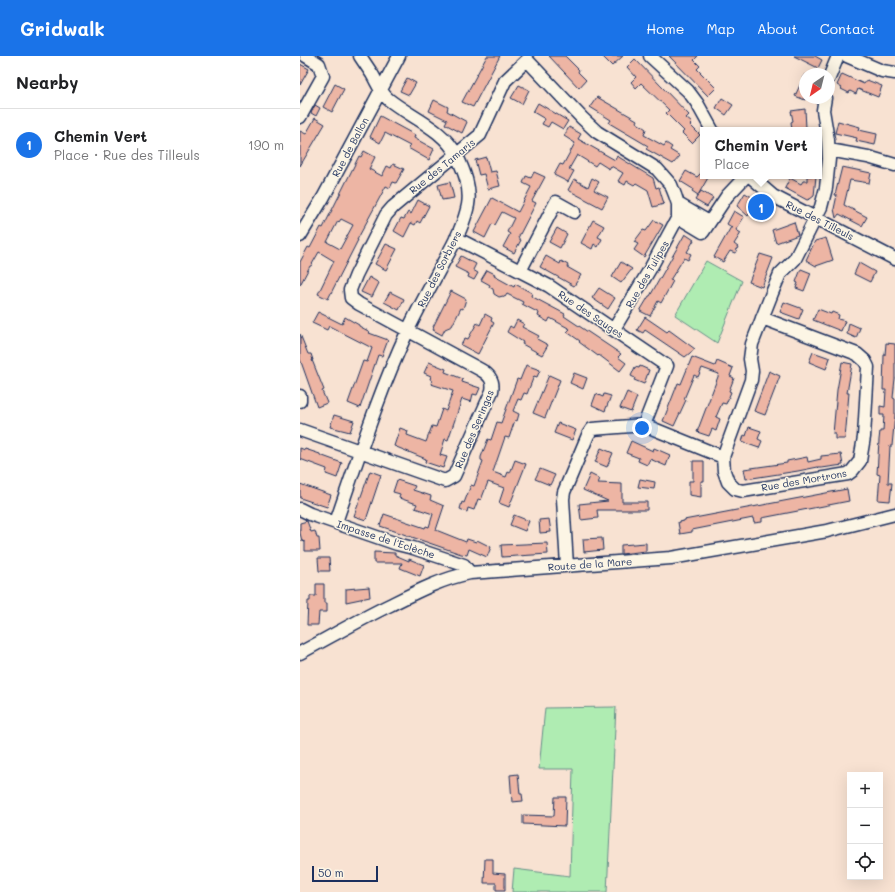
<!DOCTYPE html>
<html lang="en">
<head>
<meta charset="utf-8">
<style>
  body { margin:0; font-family:Mali,sans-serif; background:#f6f6f6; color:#202124 }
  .controls { position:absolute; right:12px; bottom:12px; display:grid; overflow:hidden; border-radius:0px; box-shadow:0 4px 16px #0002 }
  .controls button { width:36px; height:36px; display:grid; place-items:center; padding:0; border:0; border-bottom:1px solid #e0e0e0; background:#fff; color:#202124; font:20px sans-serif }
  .compass { position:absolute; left:499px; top:12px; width:36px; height:36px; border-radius:50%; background:#fff; box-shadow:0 4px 16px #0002; rotate:215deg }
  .scale { position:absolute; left:12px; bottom:10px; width:66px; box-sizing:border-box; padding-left:4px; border:2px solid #1b2f5e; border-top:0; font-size:11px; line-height:14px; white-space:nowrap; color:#1b2f5e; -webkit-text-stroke:3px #fcf5e5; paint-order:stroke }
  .you { position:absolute; left:342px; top:372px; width:14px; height:14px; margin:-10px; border:3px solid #fff; border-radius:50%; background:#1a73e8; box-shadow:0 0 0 6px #1a73e833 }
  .badge { display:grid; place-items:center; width:26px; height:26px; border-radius:50%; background:#1a73e8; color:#fff; font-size:13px; font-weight:700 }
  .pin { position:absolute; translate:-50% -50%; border:2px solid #fff; box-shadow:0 1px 4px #0006 }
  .popup { position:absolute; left:400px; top:71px; width:122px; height:52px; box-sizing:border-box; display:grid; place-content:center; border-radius:0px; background:#fff; filter:drop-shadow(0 1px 3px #0005); font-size:13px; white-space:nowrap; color:#757577 }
  .popup b { font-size:15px; color:#202124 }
  .popup::after { content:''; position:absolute; left:50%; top:100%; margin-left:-8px; border:8px solid transparent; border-top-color:#fff }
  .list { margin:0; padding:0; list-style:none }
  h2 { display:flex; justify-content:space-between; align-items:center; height:52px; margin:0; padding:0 16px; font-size:17px }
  h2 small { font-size:13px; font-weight:400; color:#757577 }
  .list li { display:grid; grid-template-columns:26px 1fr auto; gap:12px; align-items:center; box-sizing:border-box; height:72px; padding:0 16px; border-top:1px solid #e0e0e0 }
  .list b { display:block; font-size:15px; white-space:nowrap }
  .list p { margin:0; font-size:13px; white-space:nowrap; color:#757577 }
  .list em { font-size:13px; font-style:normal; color:#757577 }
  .icon { flex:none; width:22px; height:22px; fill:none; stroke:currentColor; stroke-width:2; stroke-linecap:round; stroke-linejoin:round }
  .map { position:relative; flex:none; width:595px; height:836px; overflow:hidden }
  header { display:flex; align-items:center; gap:24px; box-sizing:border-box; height:56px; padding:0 20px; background:#1a73e8; color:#fff }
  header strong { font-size:19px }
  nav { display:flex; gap:22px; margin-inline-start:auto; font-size:14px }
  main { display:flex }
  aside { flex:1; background:#fff }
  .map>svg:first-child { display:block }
  .green { fill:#afecb2; stroke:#658e88 }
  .building { fill:#edb5a4; stroke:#1b2f5e; fill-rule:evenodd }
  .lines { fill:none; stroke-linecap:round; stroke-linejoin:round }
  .minor-casing { stroke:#1b2f5e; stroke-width:15 }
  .minor { stroke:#fcf5e5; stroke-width:12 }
  .labels { text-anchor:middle; stroke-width:3; stroke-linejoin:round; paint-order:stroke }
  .street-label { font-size:10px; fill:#1b2f5e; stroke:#fcf5e5 }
</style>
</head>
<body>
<header>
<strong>Gridwalk</strong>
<nav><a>Home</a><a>Map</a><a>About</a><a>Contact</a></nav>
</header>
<main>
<aside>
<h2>Nearby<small></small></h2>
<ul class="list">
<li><span class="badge">1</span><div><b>Chemin Vert</b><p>Place · Rue des Tilleuls</p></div><em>190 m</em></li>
</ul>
</aside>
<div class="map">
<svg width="595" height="836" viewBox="0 0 595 836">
  <rect width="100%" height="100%" fill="#f8e2d2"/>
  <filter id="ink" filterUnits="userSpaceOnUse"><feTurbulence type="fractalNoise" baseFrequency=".025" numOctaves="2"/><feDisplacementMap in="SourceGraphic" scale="8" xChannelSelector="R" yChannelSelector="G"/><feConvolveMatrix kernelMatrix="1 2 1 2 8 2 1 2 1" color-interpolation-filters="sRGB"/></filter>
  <g filter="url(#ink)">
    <path class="green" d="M406,205L442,225L417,287L375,259Z
      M316,651L307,836H212L214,813L270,820L273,713H239L245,652Z"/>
    <path class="building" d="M187,0H200L173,51L162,46Z
      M249,0H265L279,14L278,16L286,24L279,32Z
      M302,0H323L312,10Z
      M369,0H398L394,4L400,10L397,13L416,32L408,40Z
      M494,0H515L522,4L518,12Z
      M335,3L389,59L386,62L392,67L390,69L400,79L392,87L382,77L384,75L366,57L369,54L341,27L336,32L331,26L336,21L327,11Z
      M0,8L9,13L0,29Z
      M505,18V44L495,40Z
      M542,18L564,28L567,24L582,30L578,41L558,33L556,38L550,35L549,37L541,33L542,32L537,29Z
      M107,22L116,27L109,39L100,35Z
      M35,28L44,33L32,56L23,51Z
      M219,29L229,34L222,48L211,42Z
      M297,41L337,64L336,66L346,73L344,79L364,90L366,87L372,91L370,94L380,100L373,108L346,93L348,90L309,67L311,64L290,51Z
      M422,42L433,49L426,59L416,52Z
      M134,44L148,51L147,55L167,66L162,77L145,68L147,64L129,55Z
      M238,47L268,65L263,73L251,66L248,71L242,68L245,63L233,56Z
      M15,49L20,52L16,60L11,57Z
      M505,53L506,72L492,74L491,66L493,65L491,55Z
      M80,60L115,79L114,82L134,93L129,104L108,92L110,90L85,77L80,87L70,81Z
      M15,62L25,68L0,110V75L6,78Z
      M538,65L560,71L559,74L577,78L575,89L556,85L557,82L535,77Z
      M269,71L281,78L278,83L315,104L317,100L353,122L356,132L359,131L364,148L353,151L348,134L336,127L334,129L327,125L325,129L318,125L323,117L311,110L309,113L298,106L295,110L277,99L269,113L274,115L268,126L254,119L260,108L263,109L275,87L264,80Z
      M64,95L75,101L69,113L82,120L87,110L91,112L93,108L104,113L96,127L93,126L90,132L86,130L57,184H58L28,243L18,238L34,205L19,196L11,210H10L0,229V206L8,191L10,192L21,171L23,172L59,100L61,101ZM41,163L53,169L40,193L27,186L38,165L39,166Z
      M186,101L190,116L196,115L200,130L188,133L184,118L179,119L175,104Z
      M542,111L571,117L569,127L550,124L544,149L567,161L562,170L539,158L536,162L534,153L537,139H535Z
      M386,115L397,121L403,115V120H409L398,139L392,135L393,133L380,125Z
      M234,116L245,121L232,145L236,147L218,182L221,184L214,197L203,191L210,178L207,176L214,162L202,156L195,169L192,168L185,182L174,176L192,142L218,156L231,131L223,127L226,120L231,122Z
      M507,120H516L514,140L510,143L507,144L485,132L490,122L501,128L503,125H507Z
      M292,122L299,126L294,134L308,141L302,152L268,134L274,123L288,131Z
      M150,126L154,142L142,144L138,129Z
      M401,135L413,142L407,151L395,144Z
      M445,137L455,143L453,146L456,147L448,160L437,150Z
      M118,144L129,150L120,167L117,165L115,169L111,167L104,181L94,175L101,162L104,163L108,156L111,158Z
      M434,155L444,161L436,174L441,177L434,188L438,191L435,197L430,195L423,206L414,201L431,171L433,172L427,168Z
      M293,164L304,170L298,181L302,183L298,191L294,188L292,193L281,187Z
      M354,164L363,169L344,201L334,194L338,188L334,186L343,174L346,175Z
      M494,166L498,179L476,187L472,174Z
      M257,172L267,178L260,192L249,186Z
      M385,178L394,184L387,196L391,198L388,204L384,202L370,224L373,225L361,247L358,245L350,260L340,255L349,240H350Z
      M526,182L533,204L516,210L506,204L515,185Z
      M86,188L97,193L86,214L75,208Z
      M460,198L473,202L462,231L449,226Z
      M161,200L176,208L173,214L178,217L174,224L168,221L169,218L155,211Z
      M246,200L260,208L261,205L268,209L267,211L281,219L274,230L240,211Z
      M321,206L332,213L321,227L312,221Z
      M559,207L575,216L570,226L554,218Z
      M501,213L511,217L504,235L496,232L498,227L496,226Z
      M187,214L195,218L194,220L214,231L215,228L232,237L231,240L265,258L264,260L321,298L318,301L326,307L320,315L299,299L298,300L279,286L280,285L267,276L270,273L250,262L248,266L238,260L239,257L222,248L223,246L207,238L205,241L203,240L199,241L194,238L193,233L189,231L190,229L181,224Z
      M69,221L79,227L72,241L61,236Z
      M299,232L315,242L308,253L292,242Z
      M151,235L166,243L163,253L161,252L152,270L145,273L142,279L133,274L134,272L133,271Z
      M90,236L104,243L99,254L84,246Z
      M484,246L503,253L499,263L480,256Z
      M518,253L531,258L532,256L539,259L538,263L545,265L541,275L513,264Z
      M18,256L42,268L45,261L59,269V270L70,276L69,277L88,284L82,300L78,299L60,352L48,347L63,305L67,306L72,292L29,270L27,274L12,267Z
      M185,258L192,262L191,265L194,267L178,298L161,289L165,282L168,283L177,267L180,269Z
      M345,261L367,276L369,274L395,293L385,301L345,274L343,277L337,274Z
      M217,264L224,268L222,271L239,280L237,283L248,289L242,299L222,288L223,286L207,276L210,270L213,272Z
      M549,267L560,272L556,282L547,278Z
      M0,278L8,298H11L13,304H12L24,334L22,335L27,347L17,351L0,303Z
      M586,287L595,288V322L593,342L595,343V359L592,390H590L588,427H592L590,445L578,444L580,419L577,418L579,384L580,375H583L584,359H580V350L585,351L586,334H583L584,299H585Z
      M513,296L530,302L526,313L509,306Z
      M392,301L415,310L417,305L433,312L430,320L434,322L429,335L431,336L426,348L422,347L416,361L420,363L416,375L412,373L409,380L397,376L419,318L402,312L398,321L394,319L384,343L386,344L374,370L363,365L378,327L381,328Z
      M129,306L146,313L145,316L163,323L162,326L180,332L177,339L173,338L171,346L162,343L148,384L145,383L140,399L147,401L143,412L125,406L126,403L94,390L100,372L108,375L107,379L126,386L132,370L136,371L142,353L146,355L153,335L131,328L132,324L130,323L131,320L124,317Z
      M542,306L552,308L547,337H549L545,383H535V378H533L537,334Z
      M226,309L240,314L237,321L234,320L227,338L224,337L221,344L218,343L213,355L219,358L217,365L215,364L209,382L205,381L193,416L206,421L208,416L210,417L215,404L226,408L209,451L199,447L204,432L188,426L181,444L178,443L174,454L168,452L167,456L160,453L162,446L164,447L171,429L174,430L183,405L181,404V401L188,383L191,384L197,366L201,367L217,323L220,324Z
      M340,310L349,314L344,328L334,324L335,322L331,320L335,311L339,312Z
      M469,315L480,320L465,359L454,355Z
      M274,317L287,322L283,333L270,327Z
      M249,319L260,324L245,362L233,357Z
      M327,336L337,341L331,356L320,352Z
      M296,338L303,341L304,338L311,340L305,355L292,349Z
      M34,359L54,365L50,376L30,371Z
      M258,367L276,374L272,384L254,377Z
      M449,371L461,375L458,383L462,385L459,392L442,386L444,379L446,380Z
      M331,385L353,395L354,392L370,399L366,410L350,403L347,409L338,405L339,402L326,397Z
      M0,392L5,394V393L20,398V399L42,407L37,422L26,418L27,413L0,403Z
      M301,392L313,397L307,411L295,406Z
      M541,398L543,409L522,412H519L518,411L498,415L446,423L444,413L487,407V405L507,401L508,406L521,403V400Z
      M393,405H404V425H401V441L389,439V425H393Z
      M240,413L255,419L250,429L235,423Z
      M70,415L81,419L66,464L54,460Z
      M290,418L300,423L298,427L322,428V446H347V454H297L298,462L281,464L279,448L308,445L283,434Z
      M340,423L355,426L354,433L338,431Z
      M97,424L115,430L113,434L131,440L130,444L144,450L136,474L166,486L167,483L176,486L177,484L191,491L187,501L169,493L167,499L161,498L80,470L84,458L125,472L126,470L129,471L133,458L115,452L117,448L99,442L100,438L93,436Z
      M0,428L31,439L27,451L0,442Z
      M547,433L549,445L462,462V466L454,467L453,462L392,474V476L380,478L378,466L384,465V464Z
      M214,459L229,465L225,475L210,469Z
      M249,463L251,476L240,477L239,464Z
      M7,465L11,476L15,475L17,482H19L20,495H5V486L2,485L0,477V467Z
      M302,482L303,494L284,496L283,483Z
      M247,487L248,498L202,501L201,489Z
      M346,487V495L321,498V489Z
      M74,496L95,497V499L109,505V503L124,509L120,520L100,512L102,507H74Z
      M18,502H29L30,515H19Z
      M16,528H24V547H27V556H19L18,569H7L8,545H10V540H16Z
      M69,531L70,541L46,546V533Z
      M218,718L220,738H222L223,745L212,746L210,719Z
      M255,741H266L265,770L223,768V759L254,760Z
      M185,803H193V817L205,818V834H196V827H184Z"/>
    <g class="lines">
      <g class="minor-casing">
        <path id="minor" d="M350,0L388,35L397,47L412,74
          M547,0L582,15L595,17
          M529,22L538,0
          M0,61L23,20L19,8L6,0
          M529,94L568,101L595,109
          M450,120L473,140L595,203
          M378,148L409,166
          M378,161L403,176L427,140L446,120
          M0,180L23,142L99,0
          M156,182L249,230L367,310L344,369
          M220,215L256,146L274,156
          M462,262L557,298L565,305L568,311L564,381L560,405L552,415L548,418L443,435L435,433L428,426L424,415L423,401L451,324L452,315L450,303L452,288L472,237L480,218L495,203L521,151L526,132L529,103L528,84L523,54L525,42
          M0,340V345
          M0,374L145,425L154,420L192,335C194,325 190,319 181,314L59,248L51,242L50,234L56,219L86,159L93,151L105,141L180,79L205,25L227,4L282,62L297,76L357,113L371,129L375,139L378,148V161L350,213L314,273
          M0,453L10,458L97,488L113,492L164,509L170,517
          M36,466C58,402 79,336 108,274C119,251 132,228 144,205C154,188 164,169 168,149C171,132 164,115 157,100C144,73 110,61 88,43C80,36 77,26 72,18C68,12 64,6 60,0
          M267,510L263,443L264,436L288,379L292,373L344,369L423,401
          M0,597C30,581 59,564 90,549C116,536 141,523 170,517L371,502L527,475L595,458"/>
      </g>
      <use href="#minor" class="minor"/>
    </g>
  </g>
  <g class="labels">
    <g class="street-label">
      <text transform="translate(50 91) rotate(-62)" y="4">Rue de Ballon</text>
      <text transform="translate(142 110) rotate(-39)" y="4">Rue des Tamaris</text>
      <text transform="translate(520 164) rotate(27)" y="4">Rue des Tilleuls</text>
      <text transform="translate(139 213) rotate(-63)" y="4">Rue des Sorbiers</text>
      <text transform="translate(347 218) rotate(-60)" y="4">Rue des Tulipes</text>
      <text transform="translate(291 258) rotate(34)" y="4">Rue des Sauges</text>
      <text transform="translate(174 373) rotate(-67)" y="4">Rue des Seringas</text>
      <text transform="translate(504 424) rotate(-10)" y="4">Rue des Mortrons</text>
      <text transform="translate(86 483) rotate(18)" y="4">Impasse de l'Eclèche</text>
      <text transform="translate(290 508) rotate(-4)" y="4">Route de la Mare</text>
    </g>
  </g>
</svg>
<div class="controls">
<button>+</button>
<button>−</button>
<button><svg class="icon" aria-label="locate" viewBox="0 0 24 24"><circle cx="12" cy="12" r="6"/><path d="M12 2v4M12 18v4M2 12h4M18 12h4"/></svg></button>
</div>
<svg class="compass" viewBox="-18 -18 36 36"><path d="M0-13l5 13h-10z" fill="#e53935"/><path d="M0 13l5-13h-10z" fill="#757577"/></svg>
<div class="scale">50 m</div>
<div class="you"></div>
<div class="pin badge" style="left:461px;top:151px">1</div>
<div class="popup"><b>Chemin Vert</b>Place</div>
</div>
</main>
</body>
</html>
